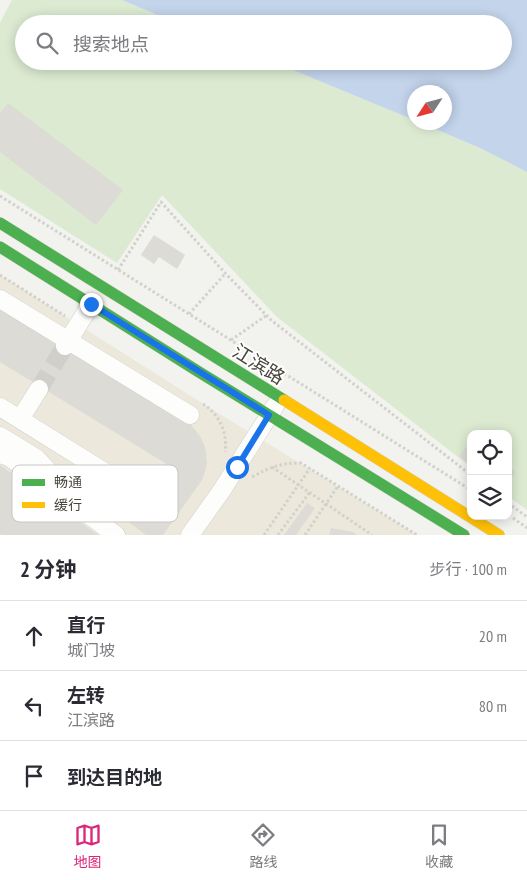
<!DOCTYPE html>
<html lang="zh">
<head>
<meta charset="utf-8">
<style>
  body { margin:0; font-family:"PT Sans Narrow","Noto Sans SC",sans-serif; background:#f2f2f3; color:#2b2b33 }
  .controls { position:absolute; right:15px; bottom:15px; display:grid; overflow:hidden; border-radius:10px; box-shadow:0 2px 12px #0003 }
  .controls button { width:45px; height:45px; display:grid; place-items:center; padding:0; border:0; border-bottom:1px solid #e1e1e2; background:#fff; color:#2b2b33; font:25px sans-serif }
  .compass { position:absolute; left:407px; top:85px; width:45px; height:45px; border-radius:50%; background:#fff; box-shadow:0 2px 12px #0003; rotate:234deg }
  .stop { position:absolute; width:15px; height:15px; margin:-11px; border:4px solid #1a73e8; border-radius:50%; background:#fff }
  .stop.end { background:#1a73e8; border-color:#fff; box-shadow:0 1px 5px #0008 }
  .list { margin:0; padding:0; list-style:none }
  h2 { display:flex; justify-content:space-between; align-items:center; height:65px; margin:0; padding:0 20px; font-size:21px }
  h2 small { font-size:16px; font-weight:400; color:#7c7c81 }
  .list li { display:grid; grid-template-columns:32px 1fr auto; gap:15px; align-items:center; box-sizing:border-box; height:70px; padding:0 20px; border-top:1px solid #e1e1e2 }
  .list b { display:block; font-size:19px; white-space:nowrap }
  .list p { margin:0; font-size:16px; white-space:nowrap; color:#7c7c81 }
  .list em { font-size:16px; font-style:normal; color:#7c7c81 }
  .icon { flex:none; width:28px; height:28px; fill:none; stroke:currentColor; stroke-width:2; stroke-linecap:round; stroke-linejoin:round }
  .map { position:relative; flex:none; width:527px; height:535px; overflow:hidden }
  .search { position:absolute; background:#fff; box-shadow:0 2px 12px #0003; left:15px; right:15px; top:15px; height:55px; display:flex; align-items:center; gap:12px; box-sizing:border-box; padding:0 18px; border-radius:28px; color:#7c7c81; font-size:19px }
  .sheet { height:275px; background:#fff }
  nav { display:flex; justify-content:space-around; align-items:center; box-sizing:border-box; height:70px; border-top:1px solid #e1e1e2; background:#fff; font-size:14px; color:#7c7c81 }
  nav a { display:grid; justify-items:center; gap:2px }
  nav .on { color:#db2777 }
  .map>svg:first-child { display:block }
  .commercial { fill:#ece8dc }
  .green { fill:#dbead1 }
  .water { fill:#c3d4eb }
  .building { fill:#dcdbd6 }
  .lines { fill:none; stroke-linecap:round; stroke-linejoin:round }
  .street-tunnel { stroke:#d0cfca; stroke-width:18; stroke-dasharray:18 9; stroke-linecap:butt }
  .street-casing { stroke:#d0d0cb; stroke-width:19 }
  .fast-casing { stroke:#d2d1c7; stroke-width:12 }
  .slow-casing { stroke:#d2d1c7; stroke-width:12 }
  .path { stroke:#d2d2cc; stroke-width:3; stroke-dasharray:2.5 2.5; stroke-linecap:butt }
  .street { stroke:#fdfdfc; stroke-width:18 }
  .fast { stroke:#4caf50; stroke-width:11 }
  .slow { stroke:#ffc107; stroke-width:11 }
  .route { stroke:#1a73e8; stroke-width:6 }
  .labels { text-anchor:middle; stroke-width:4; stroke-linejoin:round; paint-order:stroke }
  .street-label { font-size:19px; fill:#48453a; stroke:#fff }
  .key { fill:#fff; stroke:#c8c7c4; stroke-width:1 }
  .key-label { font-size:14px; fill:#48453a }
</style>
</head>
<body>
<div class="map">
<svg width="527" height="535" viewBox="0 0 527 535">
  <rect width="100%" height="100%" fill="#f2f2ee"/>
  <path class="commercial" d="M0,275L213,410L417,535H0Z"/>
  <path class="green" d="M12,0H122L179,24H24V61H271L414,120V122L421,123L480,148L527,172V510L508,496V434H471V467L277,317L162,195L117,263L0,189V23Z"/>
  <path class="water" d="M122,0H527V172L480,148L421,123L444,122V92H414V120L271,61H503V24H179Z"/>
  <path class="building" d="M8,103L123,190L96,225L0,152V113Z
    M154,235L185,255L177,269L159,257L154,264L141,255Z
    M0,308L191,425L200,436L205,447L207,463L205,472L202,480L163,535H146L130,523L167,471L165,463L0,362Z
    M471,441V465L459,456Z
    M0,465L98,535H2L0,534Z
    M508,466L516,472L508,482Z
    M307,503L315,508L296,535H284Z
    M331,528L353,532L357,535H329Z"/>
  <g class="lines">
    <path class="street-tunnel" d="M39,389L65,346"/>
    <g class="street-casing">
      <path id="street" d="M0,299L190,415
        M65,346L91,304
        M0,407L135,491
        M20,419L39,389
        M0,436L36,458L50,473L56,491
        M0,454L9,457L116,535
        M190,535L222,490L275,406"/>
    </g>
    <g class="fast-casing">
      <path id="fast" d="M0,223L284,400
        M0,247L199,372L464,535"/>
    </g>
    <g class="slow-casing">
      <path id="slow" d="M284,400L499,535"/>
    </g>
    <path class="path" d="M0,196L471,490
      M118,270L161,202L225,273L271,320L471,475
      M0,275L65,316
      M189,314L225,274
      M231,340L267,315
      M203,404C219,414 228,433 225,452
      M272,467L372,535
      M252,477C270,467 281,463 301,463L417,535
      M508,503L527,517
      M513,518L527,528
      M264,535L310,468
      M278,535L310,492
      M305,535L338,486"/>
    <use href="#street" class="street"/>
    <use href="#fast" class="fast"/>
    <use href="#slow" class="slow"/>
  </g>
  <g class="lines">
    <path class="route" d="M91,304L269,415L237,467"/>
  </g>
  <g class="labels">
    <g class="street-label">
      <text transform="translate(259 364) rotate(32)" y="7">江滨路</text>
    </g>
  </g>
  <rect x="12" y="465" width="166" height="57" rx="8" class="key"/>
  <rect x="22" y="479" width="23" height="7" fill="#4caf50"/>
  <rect x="22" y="502" width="23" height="6" fill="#ffc107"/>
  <g class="key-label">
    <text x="54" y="487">畅通</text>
    <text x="54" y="510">缓行</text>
  </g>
</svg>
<div class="controls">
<button><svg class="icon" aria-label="locate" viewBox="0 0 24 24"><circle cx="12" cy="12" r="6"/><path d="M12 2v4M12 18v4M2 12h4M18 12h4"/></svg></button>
<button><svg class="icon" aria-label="layers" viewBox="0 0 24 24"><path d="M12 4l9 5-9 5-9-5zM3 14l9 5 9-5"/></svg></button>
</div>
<svg class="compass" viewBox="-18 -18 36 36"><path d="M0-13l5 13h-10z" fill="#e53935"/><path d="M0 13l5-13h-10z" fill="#7c7c81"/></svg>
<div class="stop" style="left:237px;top:467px"></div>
<div class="stop end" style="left:91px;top:304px"></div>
<div class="search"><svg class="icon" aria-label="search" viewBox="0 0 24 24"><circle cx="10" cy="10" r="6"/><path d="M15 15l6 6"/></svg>搜索地点</div>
</div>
<section class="sheet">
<h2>2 分钟<small>步行 · 100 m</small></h2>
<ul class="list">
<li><svg class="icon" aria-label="ahead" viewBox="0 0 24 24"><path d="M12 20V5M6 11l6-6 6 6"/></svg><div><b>直行</b><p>城门坡</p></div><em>20 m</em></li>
<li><svg class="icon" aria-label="left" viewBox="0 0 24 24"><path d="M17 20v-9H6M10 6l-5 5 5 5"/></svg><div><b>左转</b><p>江滨路</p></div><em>80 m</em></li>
<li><svg class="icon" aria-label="arrive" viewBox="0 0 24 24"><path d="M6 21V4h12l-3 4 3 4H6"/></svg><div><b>到达目的地</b></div></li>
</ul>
</section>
<nav>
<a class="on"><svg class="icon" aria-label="map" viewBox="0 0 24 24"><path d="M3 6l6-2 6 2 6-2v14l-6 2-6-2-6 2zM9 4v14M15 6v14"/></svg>地图</a>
<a><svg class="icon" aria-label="directions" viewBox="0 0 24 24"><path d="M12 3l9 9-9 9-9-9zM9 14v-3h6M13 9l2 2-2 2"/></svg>路线</a>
<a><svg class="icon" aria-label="saved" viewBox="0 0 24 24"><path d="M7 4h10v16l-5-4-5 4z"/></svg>收藏</a>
</nav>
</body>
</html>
